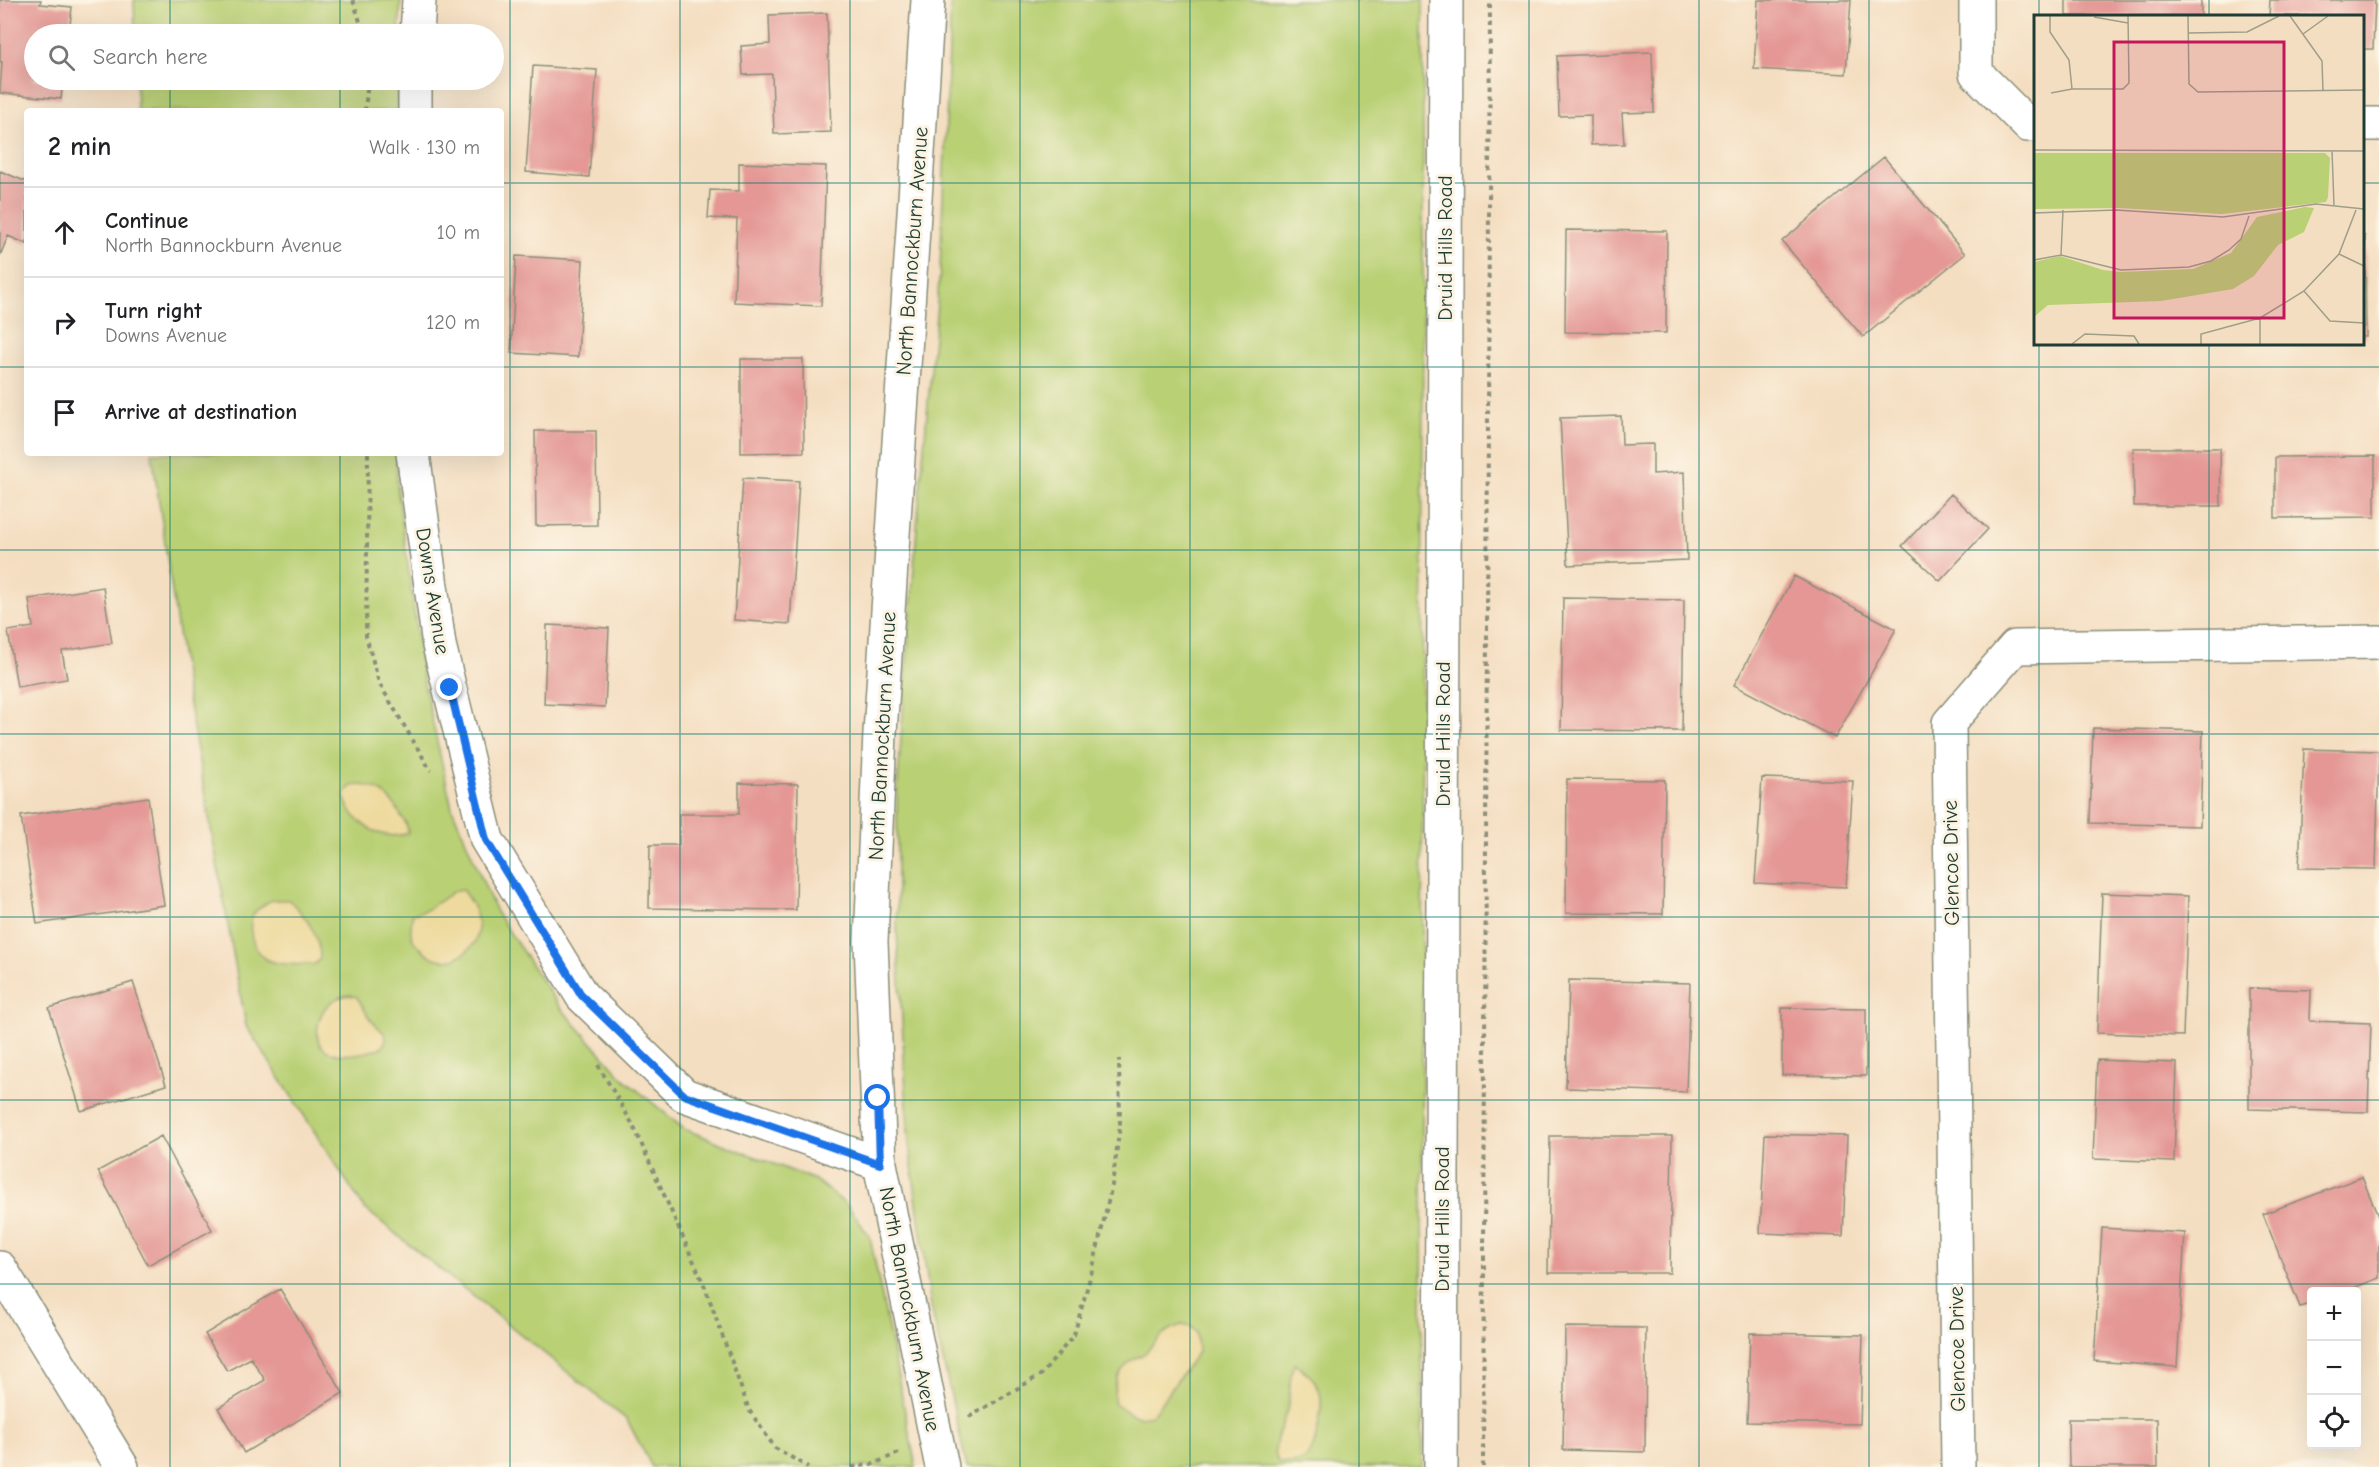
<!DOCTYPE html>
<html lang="en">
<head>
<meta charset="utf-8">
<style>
  body { margin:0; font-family:"Comic Neue",sans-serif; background:#f2f2f2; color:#202124 }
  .controls { position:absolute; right:18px; bottom:18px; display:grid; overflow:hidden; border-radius:6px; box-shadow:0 6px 24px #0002 }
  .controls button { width:54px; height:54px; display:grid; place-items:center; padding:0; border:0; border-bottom:2px solid #e0e0e0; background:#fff; color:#202124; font:30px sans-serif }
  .stop { position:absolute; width:18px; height:18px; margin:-14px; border:4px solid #1a73e8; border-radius:50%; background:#fff }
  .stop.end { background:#1a73e8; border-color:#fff; box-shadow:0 2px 6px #0008 }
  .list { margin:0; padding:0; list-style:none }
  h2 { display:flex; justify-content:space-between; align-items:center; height:78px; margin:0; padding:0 24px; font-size:26px }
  h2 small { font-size:20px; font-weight:400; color:#757577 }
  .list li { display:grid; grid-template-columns:39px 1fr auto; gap:18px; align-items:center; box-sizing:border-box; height:90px; padding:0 24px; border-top:2px solid #e0e0e0 }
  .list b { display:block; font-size:22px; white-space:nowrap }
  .list p { margin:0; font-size:20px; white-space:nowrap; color:#757577 }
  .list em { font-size:20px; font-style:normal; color:#757577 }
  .icon { flex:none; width:33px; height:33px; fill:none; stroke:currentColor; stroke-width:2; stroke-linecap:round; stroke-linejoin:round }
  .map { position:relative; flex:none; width:2379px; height:1467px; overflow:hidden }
  .search { position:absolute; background:#fff; box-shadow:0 6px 24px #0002; left:24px; top:24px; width:480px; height:66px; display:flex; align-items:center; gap:15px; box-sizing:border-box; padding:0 21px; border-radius:33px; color:#757577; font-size:22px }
  .panel { position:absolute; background:#fff; box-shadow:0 6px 24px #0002; left:24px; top:108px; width:480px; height:348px; border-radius:6px }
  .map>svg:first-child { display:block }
  .green { fill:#b9d074; stroke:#6c8654; stroke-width:1.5 }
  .sand { fill:#eeda9e; stroke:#868c69; stroke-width:1.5 }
  .building { fill:#e49794 }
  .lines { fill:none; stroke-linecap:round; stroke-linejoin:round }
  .minor-casing { stroke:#8a8e7a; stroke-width:36 }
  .path { stroke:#8a8e7a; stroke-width:4; stroke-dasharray:4.5 4.5; stroke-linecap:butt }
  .minor { stroke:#fff; stroke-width:33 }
  .route { stroke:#1a73e8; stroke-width:8 }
  .grid { fill:none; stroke:#0f766e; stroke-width:1.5; stroke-opacity:0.55 }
  .labels { text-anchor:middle; stroke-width:6; stroke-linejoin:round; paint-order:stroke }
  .street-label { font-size:21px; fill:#1f3d34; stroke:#fcf5e5 }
  .inset-road { fill:none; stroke:#9f9e89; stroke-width:1.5 }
  .view { fill:#c2185b; fill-opacity:0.15; stroke:#c2185b; stroke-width:3 }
  .inset-edge { fill:none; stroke:#1f3d34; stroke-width:3 }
</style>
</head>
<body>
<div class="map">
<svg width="2379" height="1467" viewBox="0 0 2379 1467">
  <rect width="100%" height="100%" fill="#fcf5e5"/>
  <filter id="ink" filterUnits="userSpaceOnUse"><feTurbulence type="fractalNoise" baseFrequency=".0167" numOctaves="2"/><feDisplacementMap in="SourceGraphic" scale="12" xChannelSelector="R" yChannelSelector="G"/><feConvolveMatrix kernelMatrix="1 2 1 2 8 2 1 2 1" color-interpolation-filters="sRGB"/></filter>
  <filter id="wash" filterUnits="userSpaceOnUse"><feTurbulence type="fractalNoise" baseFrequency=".008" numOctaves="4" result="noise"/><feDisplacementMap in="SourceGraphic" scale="24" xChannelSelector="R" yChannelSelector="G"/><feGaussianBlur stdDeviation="1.35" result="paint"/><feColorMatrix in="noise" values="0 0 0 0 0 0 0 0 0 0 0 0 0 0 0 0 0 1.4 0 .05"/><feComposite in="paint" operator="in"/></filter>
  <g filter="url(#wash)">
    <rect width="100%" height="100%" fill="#f4dec1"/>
    <path class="green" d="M134,0H401L399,34H135Z
      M951,0H1423L1422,1467H967L931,1307L909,1144L897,931V793L918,514L940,271Z
      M136,80H397V111H137Z
      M152,453H397V485L424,684L452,808L496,912L559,1006L623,1078L684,1129L815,1180L847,1205L870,1237L916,1467H652L627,1420L364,1208L246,1026L186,688Z"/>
    <path class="sand" d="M361,785C381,787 392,798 401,816C405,822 408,825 408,833C382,844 349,821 344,795L351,786Z
      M462,890C471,901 479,914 478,929C478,947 457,964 438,959C433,958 426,953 422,949C417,945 412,941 411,934C410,928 412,922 412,915L428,909L454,891Z
      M272,900H289C305,915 320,936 320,959L315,964C299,964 278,967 264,958C253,951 247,927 253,915C257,908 265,904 272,900Z
      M349,995L357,997L370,1019L385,1034L386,1040L382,1047C369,1053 335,1060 323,1048C313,1039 318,1018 325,1008C331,1001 340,996 349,995Z
      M1182,1325L1192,1327L1196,1332L1198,1352L1152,1415L1139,1417L1131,1414L1115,1404C1111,1387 1119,1369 1134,1359C1138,1356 1142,1356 1146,1352C1160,1338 1161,1331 1182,1325Z
      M1294,1364C1326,1382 1324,1401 1317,1432C1313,1455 1305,1467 1278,1462C1269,1444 1285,1423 1288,1406C1291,1391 1288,1378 1294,1364Z"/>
    <g id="blocks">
      <path class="building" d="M0,0H41L40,4L72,7L69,34H34V80H63L61,99L0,93L2,62H0Z
        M1758,0H1851L1846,74L1754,69Z
        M2066,0H2201V16H2066Z
        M2270,0H2375L2373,49H2362V16H2269Z
        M827,13L831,132L774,134L772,74L743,75L741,46L770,44L769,15Z
        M1652,52L1654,112L1622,113L1624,144L1591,145V115L1559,116L1557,56Z
        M533,66L597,70L589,177L526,172Z
        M1884,157L1965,254L1863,337L1782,241Z
        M739,163L826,166L821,306L734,302L737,219L708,218L710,190L739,191Z
        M0,171L27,182V244L8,236L0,256Z
        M1566,230L1667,231L1666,333L1565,332Z
        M2362,236H2365L2366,337H2362Z
        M516,256L583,260L578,357L511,353Z
        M741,359H803L804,452L741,453Z
        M1621,416L1622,445L1653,444V474L1684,472L1687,560L1568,565L1560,418Z
        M535,431H596L597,525L536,526Z
        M2133,448H2220L2221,506H2134Z
        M2375,456V517L2275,518V457Z
        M743,478L799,481L790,624L734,620Z
        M1951,494L1988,529L1940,581L1902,546Z
        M1794,576L1896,629L1835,738L1734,685Z
        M103,587L112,643L62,651L67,679L17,687L8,631L33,627L29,599Z
        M1563,598L1684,600L1682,731L1561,730Z
        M547,625L609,628L605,707L544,704Z
        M2093,728L2203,731L2200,826L2090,823Z
        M2304,749L2379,751L2376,869L2299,868Z
        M1762,778L1853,781L1846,887L1755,883Z
        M1567,779L1665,780L1663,914L1566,913Z
        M739,783L798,784L796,910L649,908L650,845H679V814H739Z
        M148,797L164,905L37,924L21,816Z
        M2102,893L2188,896L2183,1036L2097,1033Z
        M1569,980L1690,983L1686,1092L1566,1088Z
        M133,982L166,1085L81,1111L49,1008Z
        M2249,988L2311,990L2310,1021L2371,1023L2368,1112L2249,1109Z
        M1782,1008L1866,1009V1076L1782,1075Z
        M2097,1060L2177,1063L2174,1162L2093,1159Z
        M1765,1134L1847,1136L1843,1236L1760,1233Z
        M161,1136L212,1230L148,1265L98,1171Z
        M1550,1136H1672L1670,1273H1548Z
        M2362,1177L2379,1219V1278L2343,1292H2312V1303L2300,1307L2263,1214Z
        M2102,1228L2185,1233L2177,1367L2094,1361Z
        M280,1289L343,1393L244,1453L218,1408L265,1380L251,1358L227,1371L205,1334Z
        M1565,1327L1646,1328L1645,1452L1563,1450Z
        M1750,1333L1863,1335L1860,1424L1747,1422Z
        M2068,1419H2157L2158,1467H2069Z"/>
    </g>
  </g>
  <g filter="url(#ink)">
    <use href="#blocks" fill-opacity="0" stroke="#8a8e7a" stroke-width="1.5"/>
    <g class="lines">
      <g class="minor-casing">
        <path id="minor" d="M928,0L880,733L871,942L880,1164L942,1467
          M1976,0V73L2028,125H2036
          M417,34L419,0
          M415,111V80
          M2362,124H2379
          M413,453L439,645L487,840L582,996L684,1095L880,1164
          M0,1268L122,1467
          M1441,1467L1446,0
          M1958,1467L1949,723L2015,647L2379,642"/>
      </g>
      <path class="path" d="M353,0L364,34
        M365,111L368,80
        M368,453L366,636L379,683L431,771
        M598,1065L633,1125L705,1287L749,1410L775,1448L808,1467
        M969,1417L1042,1374L1074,1335L1093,1267L1112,1185L1120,1126L1119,1059
        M852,1467L871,1465L901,1452
        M1483,1467L1490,0"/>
      <use href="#minor" class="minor"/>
    </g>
  </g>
  <g class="lines" filter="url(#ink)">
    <path class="route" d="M450,688L486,840L582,996L684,1095L880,1164L878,1098"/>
  </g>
  <path class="grid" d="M170,0V34M340,0V34M510,0V1467M680,0V1467M850,0V1467M1020,0V1467M1190,0V1467M1359,0V1467M1529,0V1467M1699,0V1467M1869,0V1467M2039,0V16M2209,0V16M170,80V111M340,80V111M0,183H27M501,183H2036M2362,183H2379M2039,344V1467M2209,344V1467M0,367H27M501,367H2379M170,453V1467M340,453V1467M0,550H2379M0,734H2379M0,917H2379M0,1100H2379M0,1284H2379"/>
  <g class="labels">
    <g class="street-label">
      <text transform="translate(1445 248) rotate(-90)" y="7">Druid Hills Road</text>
      <text transform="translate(912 251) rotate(-86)" y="7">North Bannockburn Avenue</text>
      <text transform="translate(433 591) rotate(81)" y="7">Downs Avenue</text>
      <text transform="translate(1443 734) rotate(-90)" y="7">Druid Hills Road</text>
      <text transform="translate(882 736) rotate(-87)" y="7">North Bannockburn Avenue</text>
      <text transform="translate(1951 863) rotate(-91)" y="7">Glencoe Drive</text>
      <text transform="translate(1442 1219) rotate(-90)" y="7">Druid Hills Road</text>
      <text transform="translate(910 1309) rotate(79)" y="7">North Bannockburn Avenue</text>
      <text transform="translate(1957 1349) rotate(-91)" y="7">Glencoe Drive</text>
    </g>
  </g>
  <g transform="translate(2034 15)">
    <rect width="330" height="330" fill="#f4dec1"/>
    <path d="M0,138H291L296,143L294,182L292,187L188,199L85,193L0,194ZM271,192L280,193L270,217L244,230L220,261L199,274L127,286L14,290L0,302V247L26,241L69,255L87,257L159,254L197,238L223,202Z" fill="#b9d074"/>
    <path class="inset-road" d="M16,1V17L35,45L38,74M154,1L155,69L164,77L330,75M256,1L288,46L289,76M60,2L94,8M154,18L213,17L245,1M269,19L294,1M17,78L38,74H89L95,68L94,1M0,135L330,136M298,136L300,190M0,198L82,195L189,202L282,189L330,194M305,239L330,251M27,240L29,195M0,245L27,240L87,255L155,252L177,246L195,235L207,224L215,201M270,276L296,306L330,308M38,329L51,319L100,321L105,329M167,329V319L226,303L270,276L305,239L322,195M226,329V303"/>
    <path class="view" d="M80,27H250V303H80Z"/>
    <rect width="330" height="330" class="inset-edge"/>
  </g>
</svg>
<div class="controls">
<button>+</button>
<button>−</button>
<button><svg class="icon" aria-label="locate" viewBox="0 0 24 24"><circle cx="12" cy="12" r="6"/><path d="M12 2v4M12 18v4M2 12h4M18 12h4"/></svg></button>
</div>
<div class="stop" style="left:878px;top:1098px"></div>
<div class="stop end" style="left:450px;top:688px"></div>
<div class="search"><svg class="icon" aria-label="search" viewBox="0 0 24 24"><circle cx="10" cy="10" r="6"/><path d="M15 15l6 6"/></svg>Search here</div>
<section class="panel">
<h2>2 min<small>Walk · 130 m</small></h2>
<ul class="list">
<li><svg class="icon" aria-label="ahead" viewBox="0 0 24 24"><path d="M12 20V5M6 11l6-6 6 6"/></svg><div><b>Continue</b><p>North Bannockburn Avenue</p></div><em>10 m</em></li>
<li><svg class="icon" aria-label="right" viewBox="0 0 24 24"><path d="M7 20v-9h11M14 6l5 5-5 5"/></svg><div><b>Turn right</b><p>Downs Avenue</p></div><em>120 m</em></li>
<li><svg class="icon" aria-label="arrive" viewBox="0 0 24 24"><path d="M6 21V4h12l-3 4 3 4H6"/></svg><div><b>Arrive at destination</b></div></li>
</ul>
</section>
</div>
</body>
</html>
